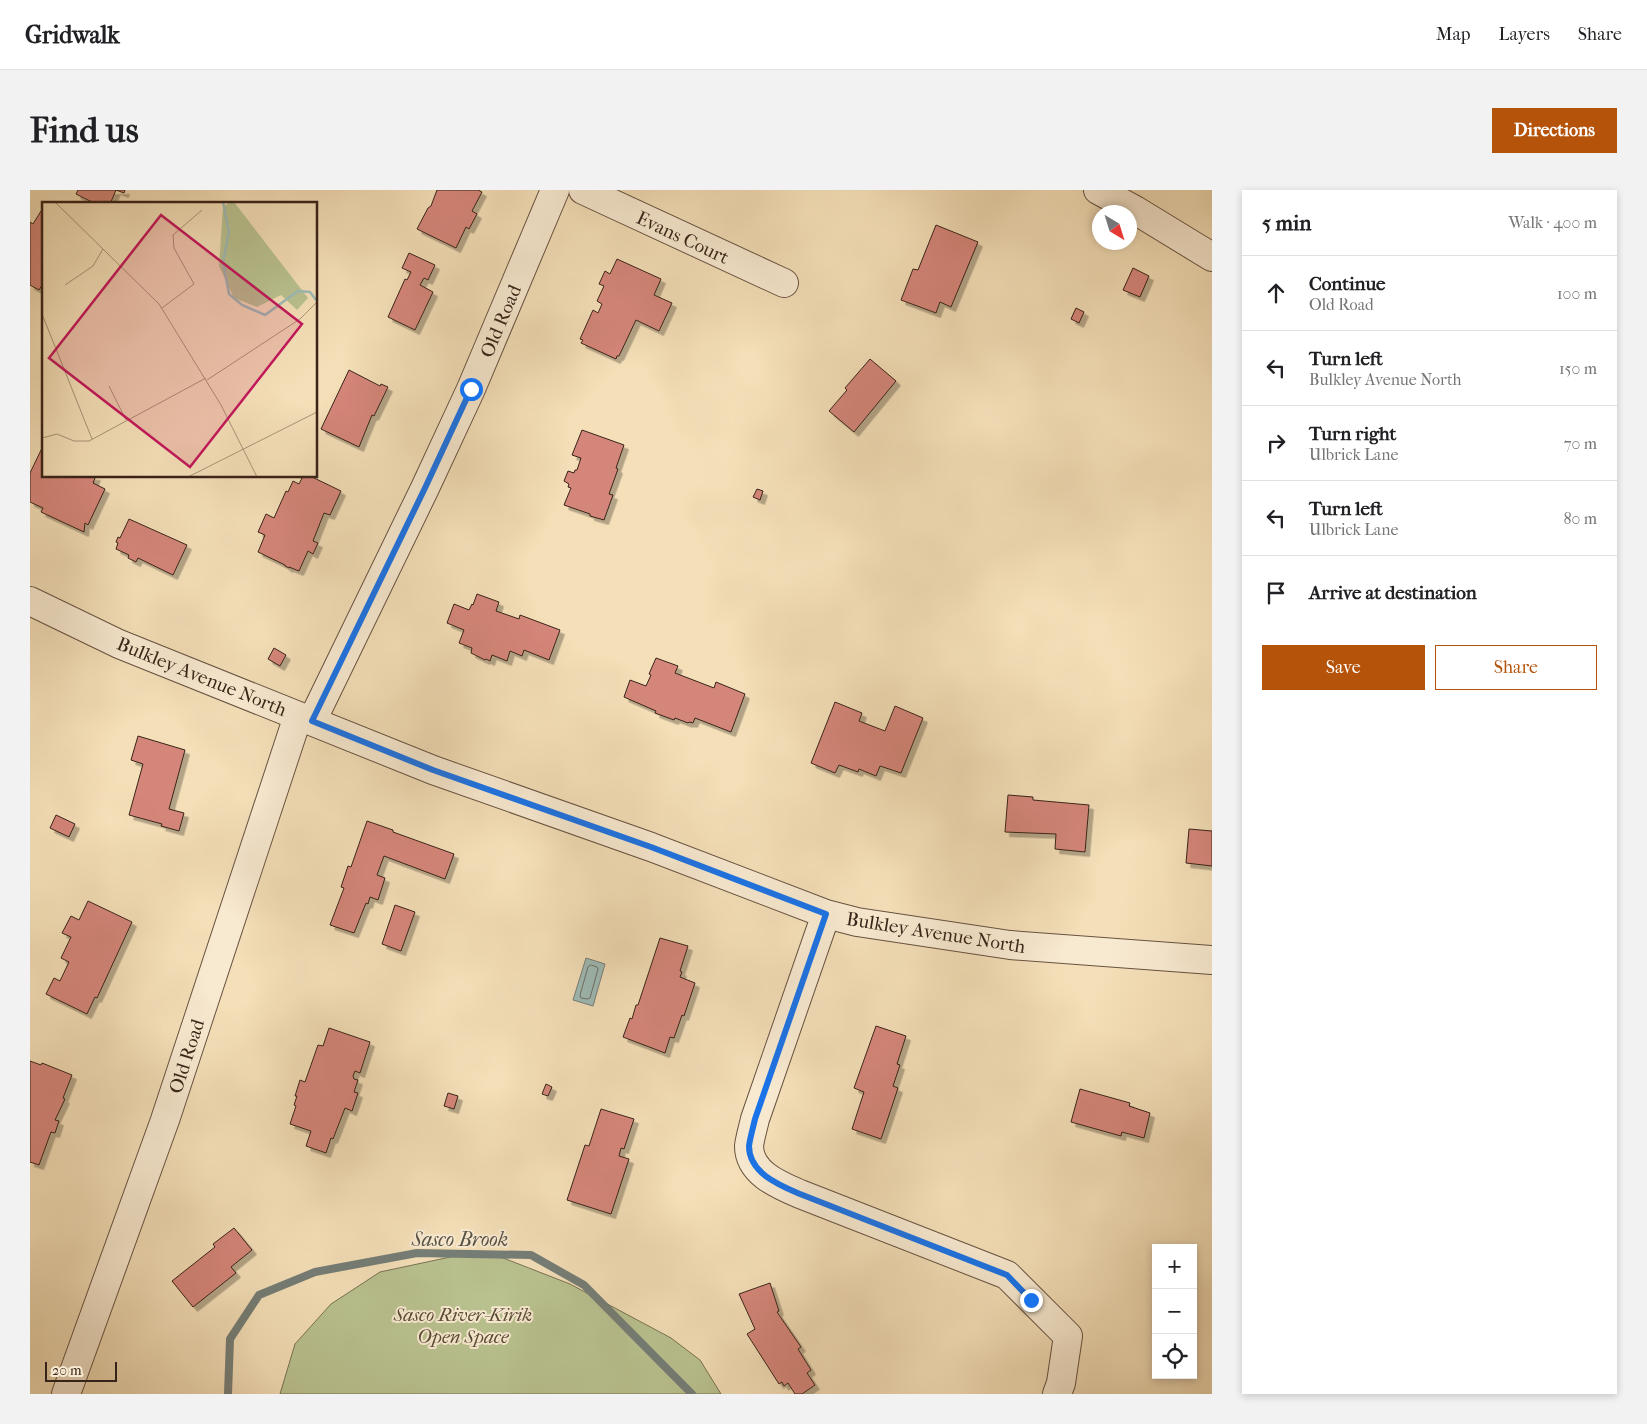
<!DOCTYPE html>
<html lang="en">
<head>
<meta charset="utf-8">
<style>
  body { margin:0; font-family:"IM FELL French Canon",serif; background:#f2f2f2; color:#202124 }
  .controls { position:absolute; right:15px; bottom:15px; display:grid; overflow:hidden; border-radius:0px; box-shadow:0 2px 8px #0003 }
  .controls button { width:45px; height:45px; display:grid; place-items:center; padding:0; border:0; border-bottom:1px solid #e0e0e0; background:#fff; color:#202124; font:25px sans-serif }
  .compass { position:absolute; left:1062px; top:15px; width:45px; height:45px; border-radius:50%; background:#fff; box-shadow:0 2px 8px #0003; rotate:142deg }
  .scale { position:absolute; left:15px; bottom:12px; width:72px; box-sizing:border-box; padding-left:5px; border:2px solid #382318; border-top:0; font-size:14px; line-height:18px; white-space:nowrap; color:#382318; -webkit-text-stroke:4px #f8ead1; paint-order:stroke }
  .stop { position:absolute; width:15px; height:15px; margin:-11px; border:4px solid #1a73e8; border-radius:50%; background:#fff }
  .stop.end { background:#1a73e8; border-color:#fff; box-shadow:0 1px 5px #0008 }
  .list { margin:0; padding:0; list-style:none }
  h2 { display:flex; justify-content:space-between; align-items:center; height:65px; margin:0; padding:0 20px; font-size:21px }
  h2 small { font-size:16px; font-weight:400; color:#757577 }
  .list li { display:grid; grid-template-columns:32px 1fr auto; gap:15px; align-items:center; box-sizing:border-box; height:75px; padding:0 20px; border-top:1px solid #e0e0e0 }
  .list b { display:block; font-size:19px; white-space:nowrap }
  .list p { margin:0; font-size:16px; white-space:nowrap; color:#757577 }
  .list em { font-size:16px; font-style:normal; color:#757577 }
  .actions { display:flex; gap:10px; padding:15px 20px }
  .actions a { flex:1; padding:11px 0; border:1px solid #b45309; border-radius:0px; text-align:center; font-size:18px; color:#b45309 }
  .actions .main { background:#b45309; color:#fff }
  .icon { flex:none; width:28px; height:28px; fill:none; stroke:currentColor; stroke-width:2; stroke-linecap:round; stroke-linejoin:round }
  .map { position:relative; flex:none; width:1182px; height:1204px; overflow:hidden; border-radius:0px }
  header { display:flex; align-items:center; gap:30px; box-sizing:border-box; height:70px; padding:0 25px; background:#fff; border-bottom:1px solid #e0e0e0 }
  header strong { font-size:24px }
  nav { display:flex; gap:28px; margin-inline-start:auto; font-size:18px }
  .intro { display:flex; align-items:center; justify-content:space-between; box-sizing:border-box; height:120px; padding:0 30px }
  h1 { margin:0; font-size:35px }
  .button { padding:12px 22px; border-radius:0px; background:#b45309; color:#fff; font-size:18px; font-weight:700 }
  main { display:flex; gap:30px; padding:0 30px }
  aside { flex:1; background:#fff; border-radius:0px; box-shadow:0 2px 8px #0003 }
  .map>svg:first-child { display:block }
  .green { fill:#b9c290; stroke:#787254 }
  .water { fill:#9ebbb6; stroke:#757e77 }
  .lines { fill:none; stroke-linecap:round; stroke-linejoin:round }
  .shore { stroke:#6b6f67; stroke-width:1 }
  .stream { stroke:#757e77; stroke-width:8 }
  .building { fill:#d5867a; stroke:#382318; filter:url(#shadow) }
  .minor-casing { stroke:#675240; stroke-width:30 }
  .minor { stroke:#f8ead1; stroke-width:28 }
  .route { stroke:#1a73e8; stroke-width:6 }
  .labels { text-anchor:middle; stroke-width:4; stroke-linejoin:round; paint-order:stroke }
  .street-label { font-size:19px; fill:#382318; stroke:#f8ead1 }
  .park-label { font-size:19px; font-style:italic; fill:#584b36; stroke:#f8ead1 }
  .water-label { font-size:20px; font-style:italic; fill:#575147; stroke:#f8ead1 }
  .inset-river { fill:none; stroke:#9ebbb6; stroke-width:2.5 }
  .inset-road { fill:none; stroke:#a99478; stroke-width:1 }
  .view { fill:#c2185b; fill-opacity:0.15; stroke:#c2185b; stroke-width:2.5 }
  .inset-edge { fill:none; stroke:#382318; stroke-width:2.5 }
</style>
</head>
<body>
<header>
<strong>Gridwalk</strong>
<nav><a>Map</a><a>Layers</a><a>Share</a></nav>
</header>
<div class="intro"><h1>Find us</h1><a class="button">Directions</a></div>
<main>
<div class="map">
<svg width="1182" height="1204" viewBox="0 0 1182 1204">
  <defs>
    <filter id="shadow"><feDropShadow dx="4.5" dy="4.5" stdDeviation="0" flood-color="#0004"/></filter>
  </defs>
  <rect width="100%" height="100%" fill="#f4dfb8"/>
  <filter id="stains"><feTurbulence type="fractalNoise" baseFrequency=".004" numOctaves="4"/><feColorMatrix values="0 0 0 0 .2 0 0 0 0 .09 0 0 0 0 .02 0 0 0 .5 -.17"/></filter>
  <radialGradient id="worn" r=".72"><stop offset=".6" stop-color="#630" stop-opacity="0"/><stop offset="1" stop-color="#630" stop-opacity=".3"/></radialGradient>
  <path class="green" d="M463,1064L540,1094L641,1148L670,1170L691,1204H250L265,1154L301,1114L350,1082L425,1066Z"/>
  <path class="water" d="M556,768L575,774L563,816L543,810Z"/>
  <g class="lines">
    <path class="shore" d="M561,775L567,777L568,779L560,808L557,809L551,808L550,805L558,777Z"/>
    <path class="stream" d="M198,1204L200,1149L229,1105L285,1082L387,1063L501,1065L554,1095L662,1204"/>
  </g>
  <path class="building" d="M48,0H95L94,3L86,0L80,14H66L46,4Z
    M407,0H448L452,2L442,21L447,24L439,39L436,37L426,58L387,39L398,18L401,16Z
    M11,21L14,22V92L9,100L0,95V32L3,34Z
    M906,35L948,52L921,117L910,112L906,123L871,110L883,79L888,80Z
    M379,63L405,75L398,90L394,88L390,95L403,102L385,140L358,127L375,89L377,90L381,82L372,78Z
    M587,69L631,89L624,105L642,113L629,141L606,130L589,166H587L586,169L551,153L553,150L550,149L563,120L568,123L572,114L567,111L574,96L569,94L575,81L580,84Z
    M1103,78L1119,86L1110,107L1093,100Z
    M1046,118L1054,122L1049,133L1041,129Z
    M840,169L866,191L824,242L799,221L817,200L815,198Z
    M319,180L350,196L351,194L358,197L344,226L342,225L329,257L291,239Z
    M552,240L594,255L586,278L588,279L579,304L583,305L574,330L560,326V324L534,315L541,298L538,297L539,294L534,291L538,281L544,283L545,280H547L551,268L542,265Z
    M13,256L14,286H66L63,293L75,299L58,335L55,333L54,342L11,322L13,318L0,312V283Z
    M273,286H280L311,301L300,325L294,323L283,351L288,353L283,364L278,361L269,381L259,377V378L255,376V375L228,362L235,345L228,342L236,324L244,328L256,301L258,302L263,291L269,294Z
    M727,299L733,301L730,310L723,307Z
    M99,329L157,355L143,385L108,368L106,372L98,368L99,365L86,359L88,353L86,352L88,347L90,348Z
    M447,404L469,412L466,421L489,429L490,425L530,440L519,470L494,460L492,466L480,461L477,471L462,465L460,471L456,469L455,470L441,463L442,458L429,453L434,440L417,433L424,414L439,420L442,414L443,415Z
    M244,458L256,465L250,476L238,469Z
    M626,468L648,476L645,483L684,498L686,492L715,504L701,542L665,528L663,533L659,532L658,533L645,528L644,530L625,523L626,521L594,507L600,490L616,496L621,485L619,484Z
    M805,512L832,523L829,531L855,541L865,516L893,528L871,583L850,576L846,586L829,579L828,582L809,575L805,583L781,573Z
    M108,546L155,560L139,619L154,623L149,641L131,636L132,634L99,625L113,574L101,570Z
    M978,605L1003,607V610L1059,615L1055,662L1025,659L1026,644L975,642Z
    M26,625L45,634L39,647L20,638Z
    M337,631L363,640V642L424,664L415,689L354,666L347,685L355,688L348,710L340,707L338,714L336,713L324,743L300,735L314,698L311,697L318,676L321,677Z
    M1159,639L1182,641V676L1156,673Z
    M58,711L102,732L67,808L65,807L57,824L16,804L24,788L30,791L39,772L31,768L41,747L32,743L41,726L49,730Z
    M365,715L385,722L371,761L352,754Z
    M630,748L658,756L650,781L652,782L650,787L665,793L654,826L652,825L644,848L640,847L635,863L593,847L600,828L602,829L606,815H608Z
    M846,836L876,846L867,874L870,875L863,896L868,898L851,949L822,939L834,902L824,898Z
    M299,838L340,852L330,883L325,881L323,886L324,889L328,890L324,902L328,903L322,921L315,918L303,949L301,948L296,963L276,956L281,941L260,934L266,916L264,915L267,906H265L270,890L275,892L288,855L293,856Z
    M0,871L11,875L12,873L42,885L33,908L35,909L25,930L29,931L25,943L21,942L9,975L0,972Z
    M516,894L522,897L518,906L512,904Z
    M1050,899L1100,913L1099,916L1120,923L1114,948L1092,942L1091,946L1041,932Z
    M418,903L428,906L424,919L414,916Z
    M571,919L604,929L594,959L591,958L589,966L599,969L581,1024L537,1010L555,955L559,956Z
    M204,1038L222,1060L201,1077L206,1083L163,1117L142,1091L185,1057L183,1054Z
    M740,1093L749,1121L747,1122L771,1157L768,1159L781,1180L777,1183L785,1195L772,1204H765L758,1193L754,1196L752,1192L749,1194L717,1144L725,1139L709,1104Z"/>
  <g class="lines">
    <g class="minor-casing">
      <path id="minor" d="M553,0L754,93
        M1068,0L1105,20L1182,67
        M0,411L89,454L403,580L621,657L796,724L827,732L980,755L1182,770
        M282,531L395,298L441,199L525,0
        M796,724L725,929C723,938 720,948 719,956C719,983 749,995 770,1004L977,1085L1038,1146L1031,1193L1027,1204
        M36,1204L135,930L268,526"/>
    </g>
    <use href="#minor" class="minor"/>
  </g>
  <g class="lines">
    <path class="route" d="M441,199L395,298L282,531L403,580L621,657L796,724L725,929C723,938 720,948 719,956C719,983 749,995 770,1004L977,1085L1001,1110"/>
  </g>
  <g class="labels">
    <g class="street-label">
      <text transform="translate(653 47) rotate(25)" y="7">Evans Court</text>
      <text transform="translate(470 131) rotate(-67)" y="7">Old Road</text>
      <text transform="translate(172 486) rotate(22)" y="7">Bulkley Avenue North</text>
      <text transform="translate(906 742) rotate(9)" y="7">Bulkley Avenue North</text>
      <text transform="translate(156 866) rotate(-72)" y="7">Old Road</text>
    </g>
    <g class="park-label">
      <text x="433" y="1131">Sasco River-Kirik<tspan x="433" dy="22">Open Space</tspan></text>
    </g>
    <g class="water-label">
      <text x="430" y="1056">Sasco Brook</text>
    </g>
  </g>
  <g transform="translate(12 12)">
    <rect width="275" height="275" fill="#f4dfb8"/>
    <path d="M188,0H192L266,96L255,108L239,93L215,105L192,96L177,64L181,5Z" fill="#b9c290"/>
    <path class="inset-river" d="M181,0L187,30L181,60L187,92L200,103L223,113L256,89L268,90L274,98"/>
    <path class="inset-road" d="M13,0L117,102L179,203L215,275M23,83L51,64L61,47M120,106L152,82L132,46L131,33L160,8M0,112L50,237M165,178L258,117L275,100M67,184L84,218M0,236L15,232L32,239H47L164,176M146,275L275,210"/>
    <path class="view" d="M119,13L260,122L148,265L7,156Z"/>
    <rect width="275" height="275" class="inset-edge"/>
  </g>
  <rect width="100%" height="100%" filter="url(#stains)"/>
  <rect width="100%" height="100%" fill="url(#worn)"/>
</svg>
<div class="controls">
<button>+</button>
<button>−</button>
<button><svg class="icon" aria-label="locate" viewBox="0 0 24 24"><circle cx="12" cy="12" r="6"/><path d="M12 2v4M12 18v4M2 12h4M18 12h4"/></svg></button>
</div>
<svg class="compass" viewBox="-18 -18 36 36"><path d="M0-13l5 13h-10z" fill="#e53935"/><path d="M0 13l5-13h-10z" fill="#757577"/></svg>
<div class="scale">20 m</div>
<div class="stop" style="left:441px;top:199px"></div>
<div class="stop end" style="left:1001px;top:1110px"></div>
</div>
<aside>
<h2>5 min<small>Walk · 400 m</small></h2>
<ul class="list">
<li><svg class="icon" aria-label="ahead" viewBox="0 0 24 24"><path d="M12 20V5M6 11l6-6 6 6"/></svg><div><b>Continue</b><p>Old Road</p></div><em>100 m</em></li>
<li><svg class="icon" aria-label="left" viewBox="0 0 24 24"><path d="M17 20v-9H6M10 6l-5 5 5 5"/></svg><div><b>Turn left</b><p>Bulkley Avenue North</p></div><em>150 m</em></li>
<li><svg class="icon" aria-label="right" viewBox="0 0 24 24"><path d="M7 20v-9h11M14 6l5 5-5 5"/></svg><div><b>Turn right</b><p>Ulbrick Lane</p></div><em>70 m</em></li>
<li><svg class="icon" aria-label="left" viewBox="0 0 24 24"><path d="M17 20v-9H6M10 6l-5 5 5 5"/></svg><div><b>Turn left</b><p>Ulbrick Lane</p></div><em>80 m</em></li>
<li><svg class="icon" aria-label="arrive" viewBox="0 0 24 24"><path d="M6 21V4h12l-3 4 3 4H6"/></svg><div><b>Arrive at destination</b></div></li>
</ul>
<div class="actions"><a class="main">Save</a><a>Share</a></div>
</aside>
</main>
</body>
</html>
